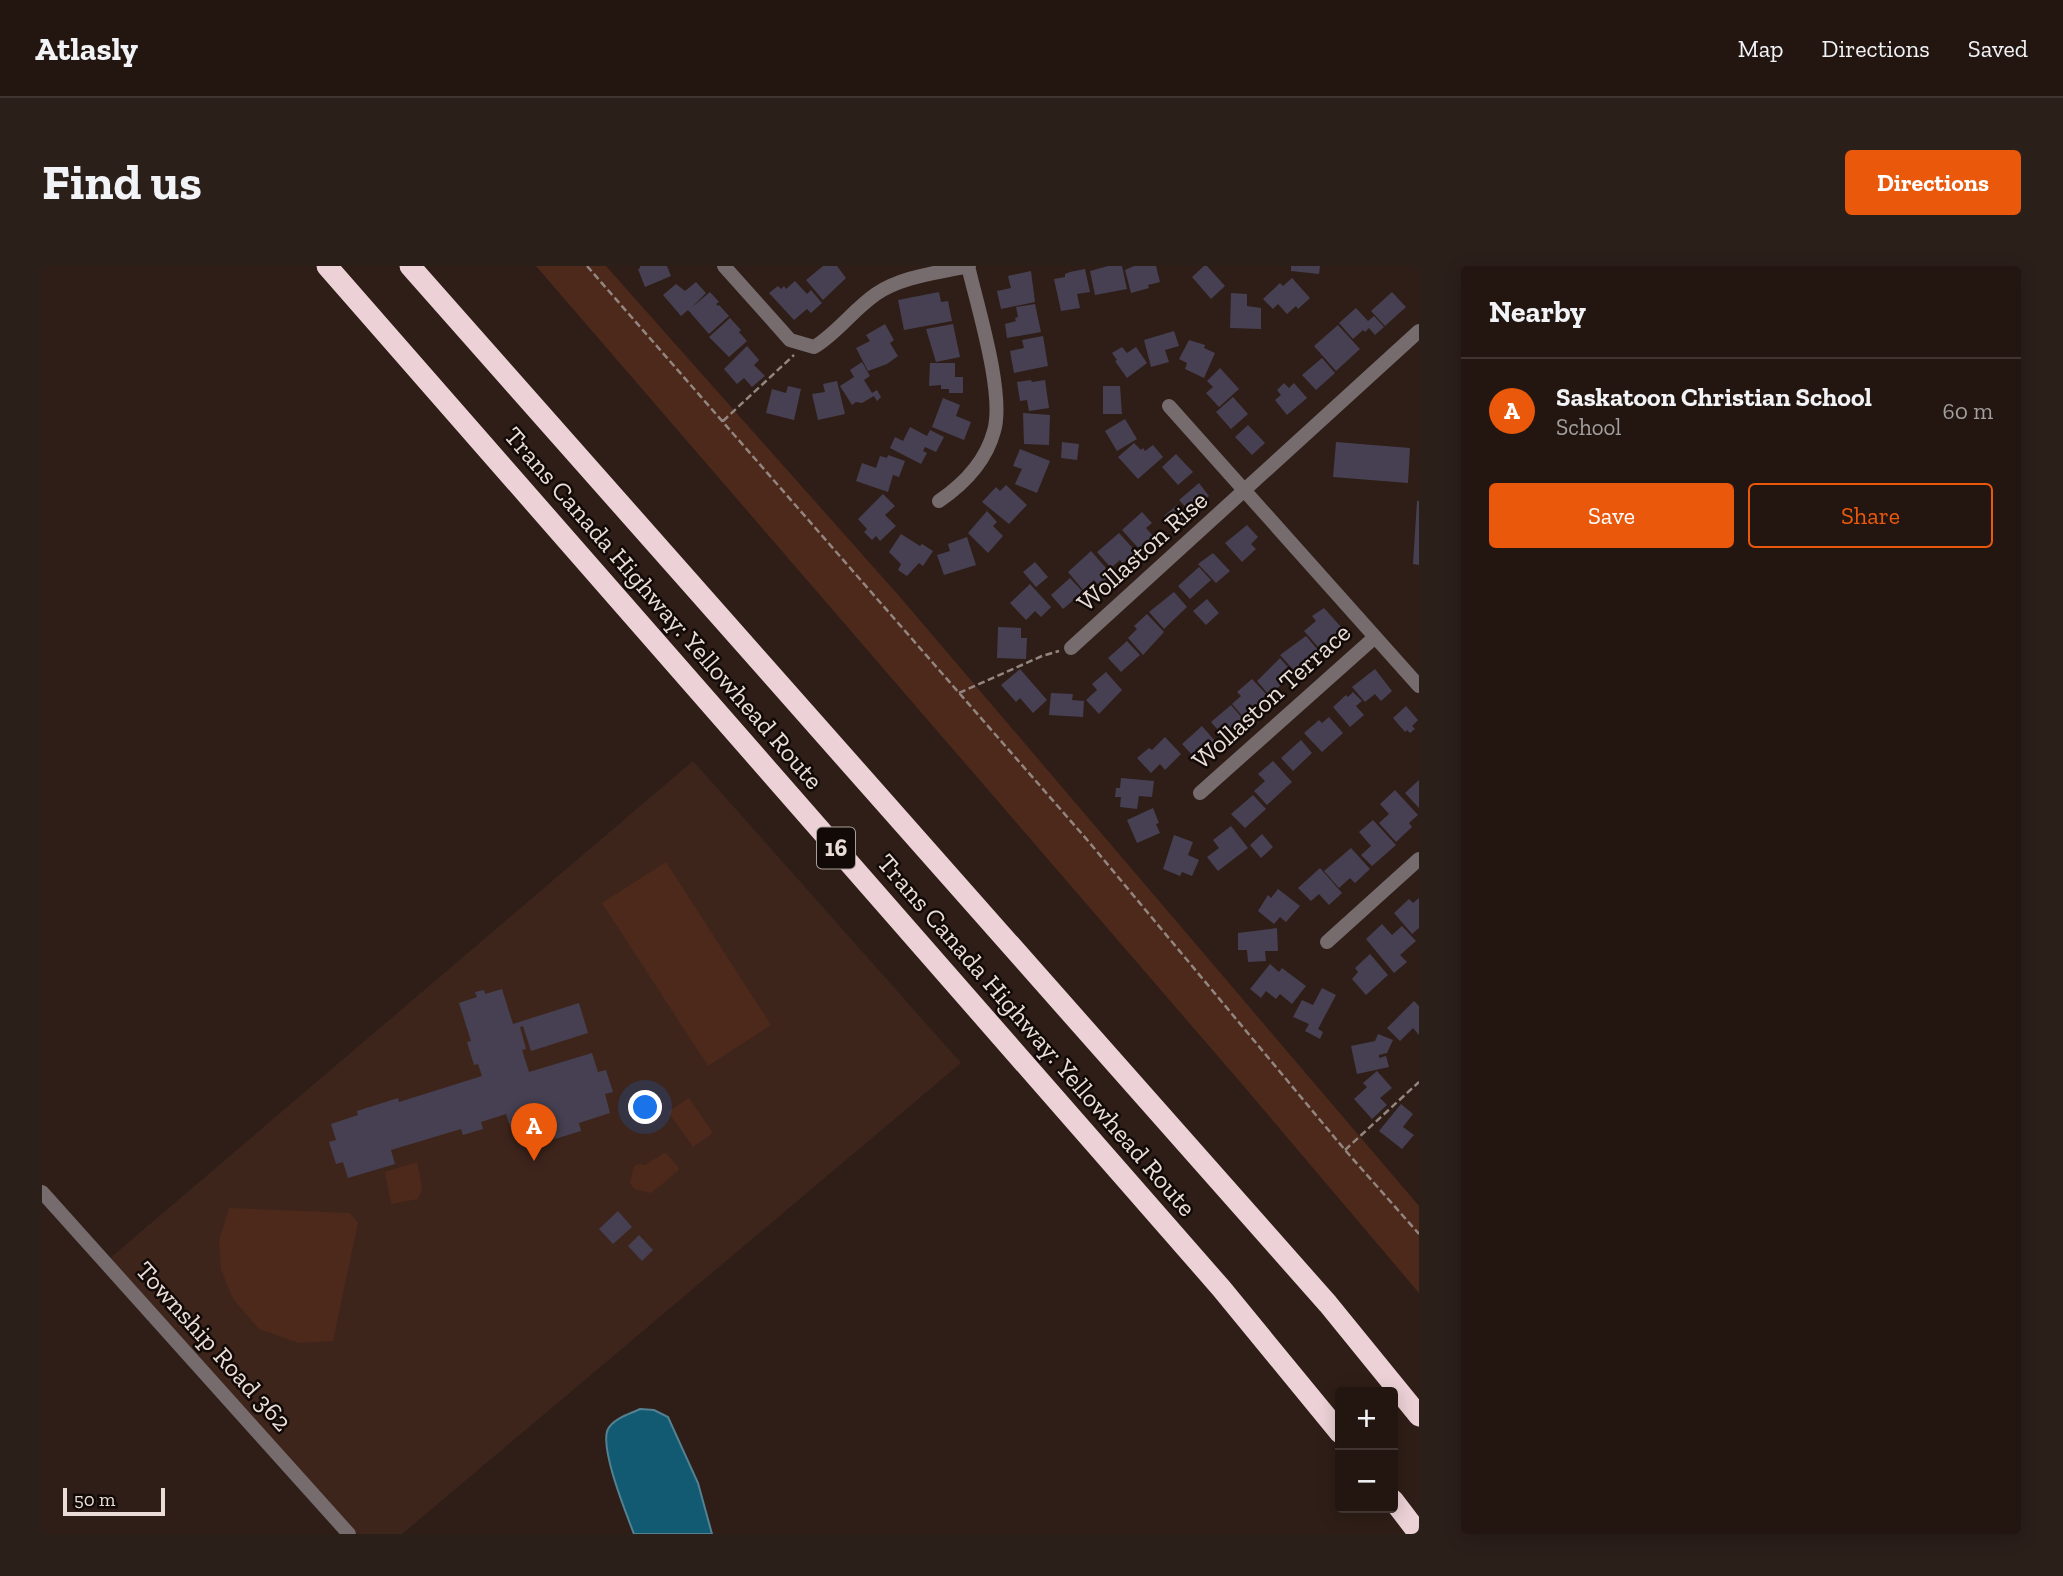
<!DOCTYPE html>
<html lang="en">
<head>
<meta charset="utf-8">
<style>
  body { margin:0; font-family:"Zilla Slab",serif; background:#2b1f1a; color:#f1f3f6 }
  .controls { position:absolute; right:21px; bottom:21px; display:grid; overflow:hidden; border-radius:7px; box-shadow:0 4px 18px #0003 }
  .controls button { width:63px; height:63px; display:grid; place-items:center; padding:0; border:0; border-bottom:2px solid #403531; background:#231611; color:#f1f3f6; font:35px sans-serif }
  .scale { position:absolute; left:21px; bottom:18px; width:102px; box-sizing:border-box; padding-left:7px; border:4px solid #eaddd8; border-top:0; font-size:19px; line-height:24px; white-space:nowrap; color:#eaddd8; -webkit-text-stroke:5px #120a07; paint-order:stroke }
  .you { position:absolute; left:604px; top:842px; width:24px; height:24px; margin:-18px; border:5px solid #fff; border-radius:50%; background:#1a73e8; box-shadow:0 0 0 10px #1a73e833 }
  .badge { display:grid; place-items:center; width:46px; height:46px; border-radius:50%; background:#ea580c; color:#fff; font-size:23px; font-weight:700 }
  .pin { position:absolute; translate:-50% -58px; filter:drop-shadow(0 2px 4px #0008) }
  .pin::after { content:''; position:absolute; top:37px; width:24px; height:21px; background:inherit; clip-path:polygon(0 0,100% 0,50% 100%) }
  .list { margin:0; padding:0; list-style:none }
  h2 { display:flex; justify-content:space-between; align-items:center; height:91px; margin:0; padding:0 28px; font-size:30px }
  h2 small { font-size:23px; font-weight:400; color:#a39f9f }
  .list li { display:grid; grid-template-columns:46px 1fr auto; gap:21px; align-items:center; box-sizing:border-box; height:105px; padding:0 28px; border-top:2px solid #403531 }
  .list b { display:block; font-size:26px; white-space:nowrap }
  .list p { margin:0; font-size:23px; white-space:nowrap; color:#a39f9f }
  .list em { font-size:23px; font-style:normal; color:#a39f9f }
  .actions { display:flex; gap:14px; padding:21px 28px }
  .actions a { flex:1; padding:16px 0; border:2px solid #ea580c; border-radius:7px; text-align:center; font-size:24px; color:#ea580c }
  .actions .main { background:#ea580c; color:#fff }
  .map { position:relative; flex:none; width:1377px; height:1268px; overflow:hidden; border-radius:7px }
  header { display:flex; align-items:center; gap:42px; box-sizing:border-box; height:98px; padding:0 35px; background:#231611; border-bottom:2px solid #403531 }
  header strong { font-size:33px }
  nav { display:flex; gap:38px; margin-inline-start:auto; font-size:24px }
  .intro { display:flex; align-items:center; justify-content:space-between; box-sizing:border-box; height:168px; padding:0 42px }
  h1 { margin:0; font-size:49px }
  .button { padding:18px 32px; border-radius:7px; background:#ea580c; color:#fff; font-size:24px; font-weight:700 }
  main { display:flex; gap:42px; padding:0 42px }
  aside { flex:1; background:#231611; border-radius:7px; box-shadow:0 4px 18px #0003 }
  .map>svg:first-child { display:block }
  .built { fill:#3d251c }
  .green { fill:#4d291b }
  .water { fill:#125a72; stroke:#538191; stroke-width:2 }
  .building { fill:#464052 }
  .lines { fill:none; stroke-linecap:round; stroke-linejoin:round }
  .path { stroke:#93857f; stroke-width:2.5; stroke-dasharray:7 3.5; stroke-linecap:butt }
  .street { stroke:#766b6d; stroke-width:14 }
  .highway { stroke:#ecd2d7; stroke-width:21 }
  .labels { text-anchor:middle; stroke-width:5; stroke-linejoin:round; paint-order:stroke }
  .shield { fill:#120a07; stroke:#a99e99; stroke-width:2 }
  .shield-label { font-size:24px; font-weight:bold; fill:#eaddd8 }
  .street-label { font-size:26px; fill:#eaddd8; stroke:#120a07 }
</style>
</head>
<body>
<header>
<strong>Atlasly</strong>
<nav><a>Map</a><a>Directions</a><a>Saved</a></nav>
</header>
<div class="intro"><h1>Find us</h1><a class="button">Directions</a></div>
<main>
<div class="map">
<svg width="1377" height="1268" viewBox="0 0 1377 1268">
  <rect width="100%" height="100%" fill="#2f1e17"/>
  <path class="built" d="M651,495L919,797L360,1268H315L67,993Z"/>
  <path class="green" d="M494,0H564L858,331L1377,940V1027L1199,817Z
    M624,596L729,759L666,800L560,637Z
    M647,832L671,867L651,881L626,846Z
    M622,887H624L637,902L636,905L609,927L592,923L588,917L592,900L596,898L603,899Z
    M375,896L380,922L376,933L349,938L343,906Z
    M187,942L308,947L316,957L291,1075L257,1077L217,1063L191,1033L179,1004L177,975Z"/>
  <path class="water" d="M598,1143L612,1144L626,1151L656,1217L670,1268H592C584,1247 557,1181 566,1163C572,1152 588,1148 598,1143Z"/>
  <path class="building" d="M598,0H625L629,10L603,21L596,3L598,2Z
    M781,0H795L804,12L781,34L764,14Z
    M1066,0H1080L1085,23L1053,29L1048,5Z
    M1092,0H1114L1118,16L1106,19L1107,22L1089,27L1083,4Z
    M1162,0H1165L1183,20L1169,33L1150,11Z
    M1249,0H1278L1277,8L1249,5Z
    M1043,3L1048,26L1035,28L1038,42L1019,45L1012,13L1023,11V8L1028,6Z
    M989,5L993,36L959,43L955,25L969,22L966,10Z
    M1250,12L1268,32L1256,43L1254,40L1245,48L1236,38L1231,43L1221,33L1238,17L1241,20Z
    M753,15L765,28L769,24L780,37L769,47L765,43L752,54L727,27L736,20L739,23L742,20L744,23Z
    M654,16L664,27L649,42L668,26L677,36L674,38L676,40L677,39L687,50L667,68L646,44L639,50L621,29L634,18L643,25Z
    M897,26L899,36L906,35L910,55L862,64L856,34Z
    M1350,26L1364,41L1343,60L1329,45Z
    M1189,27L1205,28V40L1219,42V63L1188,62Z
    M993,38L999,66L965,72L963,58L974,55L973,52L976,51L974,41Z
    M1314,42L1326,55L1332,50L1342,61L1333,69L1327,62L1323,66L1321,64L1311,73L1297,57Z
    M688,52L699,64L697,66L705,75L687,91L667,71Z
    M843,58L852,74L848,77L856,90L845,98L826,105L814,82L828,75L824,69Z
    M911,58L918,91L894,96L884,63Z
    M1296,59L1318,83L1294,105L1272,80Z
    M1132,65L1137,80L1123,84L1127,96L1109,101L1102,74Z
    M1001,70L1006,100L972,107L968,85L982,82L980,74Z
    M1147,74L1163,79L1162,82L1173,87L1162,112L1143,103L1145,97L1137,93Z
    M705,80L717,94L712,99L723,110L710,121L702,112L695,118L682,103Z
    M1080,81L1085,87L1094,81L1105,97L1085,112L1073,95L1075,94L1070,87Z
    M1280,92L1293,107L1274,124L1260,109Z
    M820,96L828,110L822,114L830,127L835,124L839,131L835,135L832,130L820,137L814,136L810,139L798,120L812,111L808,104Z
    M888,97H913V111H921V127H907V123H899V119L887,120Z
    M1178,102L1197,123L1177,141L1164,127L1171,121L1165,115Z
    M989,114L990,116L1003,114L1007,142L987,145L985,134L978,135L975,116Z
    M795,115L803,148L776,154L770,128L783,126L781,118Z
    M1242,117L1247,122L1252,117L1265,132L1245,149L1233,134L1239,129L1235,124Z
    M746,120L759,123L752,154L724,147L730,123L744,127Z
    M1061,120H1078L1080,148H1061Z
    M1191,131L1206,148L1189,163L1174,146Z
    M901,132L918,139L914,150L929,156L922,174L890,161Z
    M981,147L1008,149L1007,179L982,178Z
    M1083,153L1095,173L1075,185L1063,165Z
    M1206,159L1223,177L1210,189L1193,171Z
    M868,161L885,170L888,164L902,171L894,186L883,181L881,185L885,187L879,198L848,182L853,171L861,175Z
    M1020,176L1037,178L1035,194L1019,192Z
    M1294,176L1368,182L1366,217L1291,211Z
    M1092,177L1099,184L1101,182L1103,185L1111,179L1121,191L1096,213L1076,191Z
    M978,183L1008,195L995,227L973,218L980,203L971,200Z
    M1134,188L1151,206L1136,219L1120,201Z
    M846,189L863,195L857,211L851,209L846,226L814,215L820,197L834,202L838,190L845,192Z
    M1157,217L1167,230L1148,246L1137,234Z
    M964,219L985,239L967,258L940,236L954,221L958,225Z
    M841,228L853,240L843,249L854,260L838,275L834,270L830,274L822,266L825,263L816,253Z
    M1375,235H1377V299L1371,298Z
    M1135,239L1145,251L1133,261L1122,250Z
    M945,245L955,256L951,260L961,270L946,287L926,267Z
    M1100,246L1110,257L1104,262L1113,272L1099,285L1080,264Z
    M1205,259L1216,271L1209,278L1214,283L1200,296L1183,277Z
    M1077,267L1096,288L1085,297L1084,295L1081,298L1078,294L1069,302L1055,286Z
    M859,268L878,280L880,278L891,285L881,300L877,297L865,310L856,304L859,298L847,286Z
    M925,271L934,299L902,309L895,289L908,285L906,278Z
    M1049,285L1071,310L1058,321L1052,314L1041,324L1026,306Z
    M1171,287L1188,305L1174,317L1156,298Z
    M993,296L1006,311L994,321L981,306Z
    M1157,301L1169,314L1148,333L1136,320Z
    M1028,312L1041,326L1021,343L1009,329Z
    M988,318L1009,341L999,351L993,345L984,354L968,337Z
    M1132,326L1145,341L1122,363L1107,346Z
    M1165,333L1177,347L1164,359L1151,345Z
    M1282,342L1300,362L1277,382L1262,365L1274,355L1270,350Z
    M1105,348L1122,366L1101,389L1086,372L1095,363L1092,360Z
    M956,361L979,362V372H985L984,393L955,392Z
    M1264,370L1276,384L1267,392L1269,395L1255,408L1238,389Z
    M1085,375L1098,389L1079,406L1066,392Z
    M1238,392L1252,408L1227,429L1215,415Z
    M978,403L1005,434L991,447L978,432L974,436L959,419Z
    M1333,403L1350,425L1339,435L1333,428L1323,436L1310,421Z
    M1064,406L1080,424L1057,448L1044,434L1055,424L1050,418Z
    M1210,413L1227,431L1202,452L1190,438L1199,430L1195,426Z
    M1311,426L1320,435L1314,440L1322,449L1308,461L1291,441L1304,429L1306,431Z
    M1009,427L1031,428L1030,434L1042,435L1041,451L1007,449Z
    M1189,439L1201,453L1182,471L1169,456Z
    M1364,440L1376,454L1370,460L1373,463L1368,467L1365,464L1363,466L1351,452Z
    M1287,451L1301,467L1280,486L1262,467L1277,454L1280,457Z
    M1160,460L1173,475L1152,491L1140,478Z
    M1123,471L1139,488L1123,504L1118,498L1109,507L1095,492L1107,482L1110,484Z
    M1259,474L1270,487L1251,505L1239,492Z
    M1231,495L1250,516L1225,539L1212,525L1223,515L1216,508Z
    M1079,512L1112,515L1110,531L1097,530L1095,543L1078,541L1079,531H1073L1074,522H1078Z
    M1377,514V542L1363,527Z
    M1353,524L1376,549L1367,557L1370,561L1354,576L1337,557L1347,548L1338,538Z
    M1211,529L1224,543L1203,562L1189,548Z
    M1111,542L1117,557L1114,558L1118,567L1095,577L1085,554Z
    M1331,554L1354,579L1330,600L1319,589L1329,580L1317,566Z
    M1189,560L1206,582L1176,605L1165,591L1177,582L1171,574Z
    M1220,568L1231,581L1219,592L1208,579Z
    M1132,569L1151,576L1146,589L1157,594L1150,610L1140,606L1138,610L1121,603Z
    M1309,582L1328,603L1313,617L1308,612L1297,622L1282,605Z
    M1278,602L1300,627L1287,639L1277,628L1269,635L1256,622Z
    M1236,623L1258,640L1244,656L1238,651L1232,658L1216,645L1226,629L1229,632Z
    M1377,632V662L1370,668L1352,647L1367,633L1371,637Z
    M1340,658L1350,669L1360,660L1374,675L1358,689L1365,696L1352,707L1324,673Z
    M1235,662L1236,685H1223L1224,695L1206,696L1205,684H1196V667Z
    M1328,688L1346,709L1324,729L1310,713L1316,706L1313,702Z
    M1228,698L1237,706L1240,702L1264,720L1250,738L1238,728L1234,733L1224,725L1219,732L1208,723Z
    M1280,722L1294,729L1276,763L1281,766L1278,773L1263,765L1267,758L1251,751L1260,734L1271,739Z
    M460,723L471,758L537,737L546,767L489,785L481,760L478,761L484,783L480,784L487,806L550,787L556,806L564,804L571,826L563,828L568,847L537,857L539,865L513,873L508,858L507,861L494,865L493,862L471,869L464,848L439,856L441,863L421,869L419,863L349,884L353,898L306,912L301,896L294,898L287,876L294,874L289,858L316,849L315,845L356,832L357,836L440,810L436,798L432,799L425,776L429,775L417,737L435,731L433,726L442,724L443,728Z
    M1372,735L1377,740V769L1371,762L1358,775L1345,762Z
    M1336,768L1351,774L1345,787L1337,789V792L1344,790L1347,801L1315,808L1309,780L1333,775Z
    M1335,805L1350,822L1338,832L1345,839L1330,853L1312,833L1325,821L1321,817Z
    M1359,838L1371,848L1361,861L1372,869L1360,883L1337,865Z
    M576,945L590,961L571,978L557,963Z
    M597,969L611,984L600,995L586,980Z"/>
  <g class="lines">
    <path class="path" d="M545,0L1047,576L1303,884L1377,968
      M681,155L752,89
      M917,427L1000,390L1017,385
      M1303,884L1377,816"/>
    <path class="street" d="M682,0L748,74L772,81C794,68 811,44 834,28C860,10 896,7 927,0
      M1127,140L1377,420
      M897,235C922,218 944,195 952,165C963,128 935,39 926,0
      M1029,382L1377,65
      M1158,527L1333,371
      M1285,676L1377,593
      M0,926L307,1268"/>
    <path class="highway" d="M285,0L1179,1022L1298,1167
      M368,0L1286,1038L1377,1150
      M1351,1234L1377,1268"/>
  </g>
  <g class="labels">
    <rect class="shield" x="775" y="561.5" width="38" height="41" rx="5"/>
    <g class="shield-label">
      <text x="794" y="590">16</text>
    </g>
    <g class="street-label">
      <text transform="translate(1100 285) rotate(-42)" y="9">Wollaston Rise</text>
      <text transform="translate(622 342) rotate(49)" y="9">Trans Canada Highway: Yellowhead Route</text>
      <text transform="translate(1229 430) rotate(-42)" y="9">Wollaston Terrace</text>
      <text transform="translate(995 769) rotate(49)" y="9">Trans Canada Highway: Yellowhead Route</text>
      <text transform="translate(172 1080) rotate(48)" y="9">Township Road 362</text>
    </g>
  </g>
</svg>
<div class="controls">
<button>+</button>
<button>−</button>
</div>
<div class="scale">50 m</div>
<div class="you"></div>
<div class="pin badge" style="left:492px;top:895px">A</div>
</div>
<aside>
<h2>Nearby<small></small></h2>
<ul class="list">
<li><span class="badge">A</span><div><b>Saskatoon Christian School</b><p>School</p></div><em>60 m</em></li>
</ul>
<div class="actions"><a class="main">Save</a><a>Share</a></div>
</aside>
</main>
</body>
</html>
